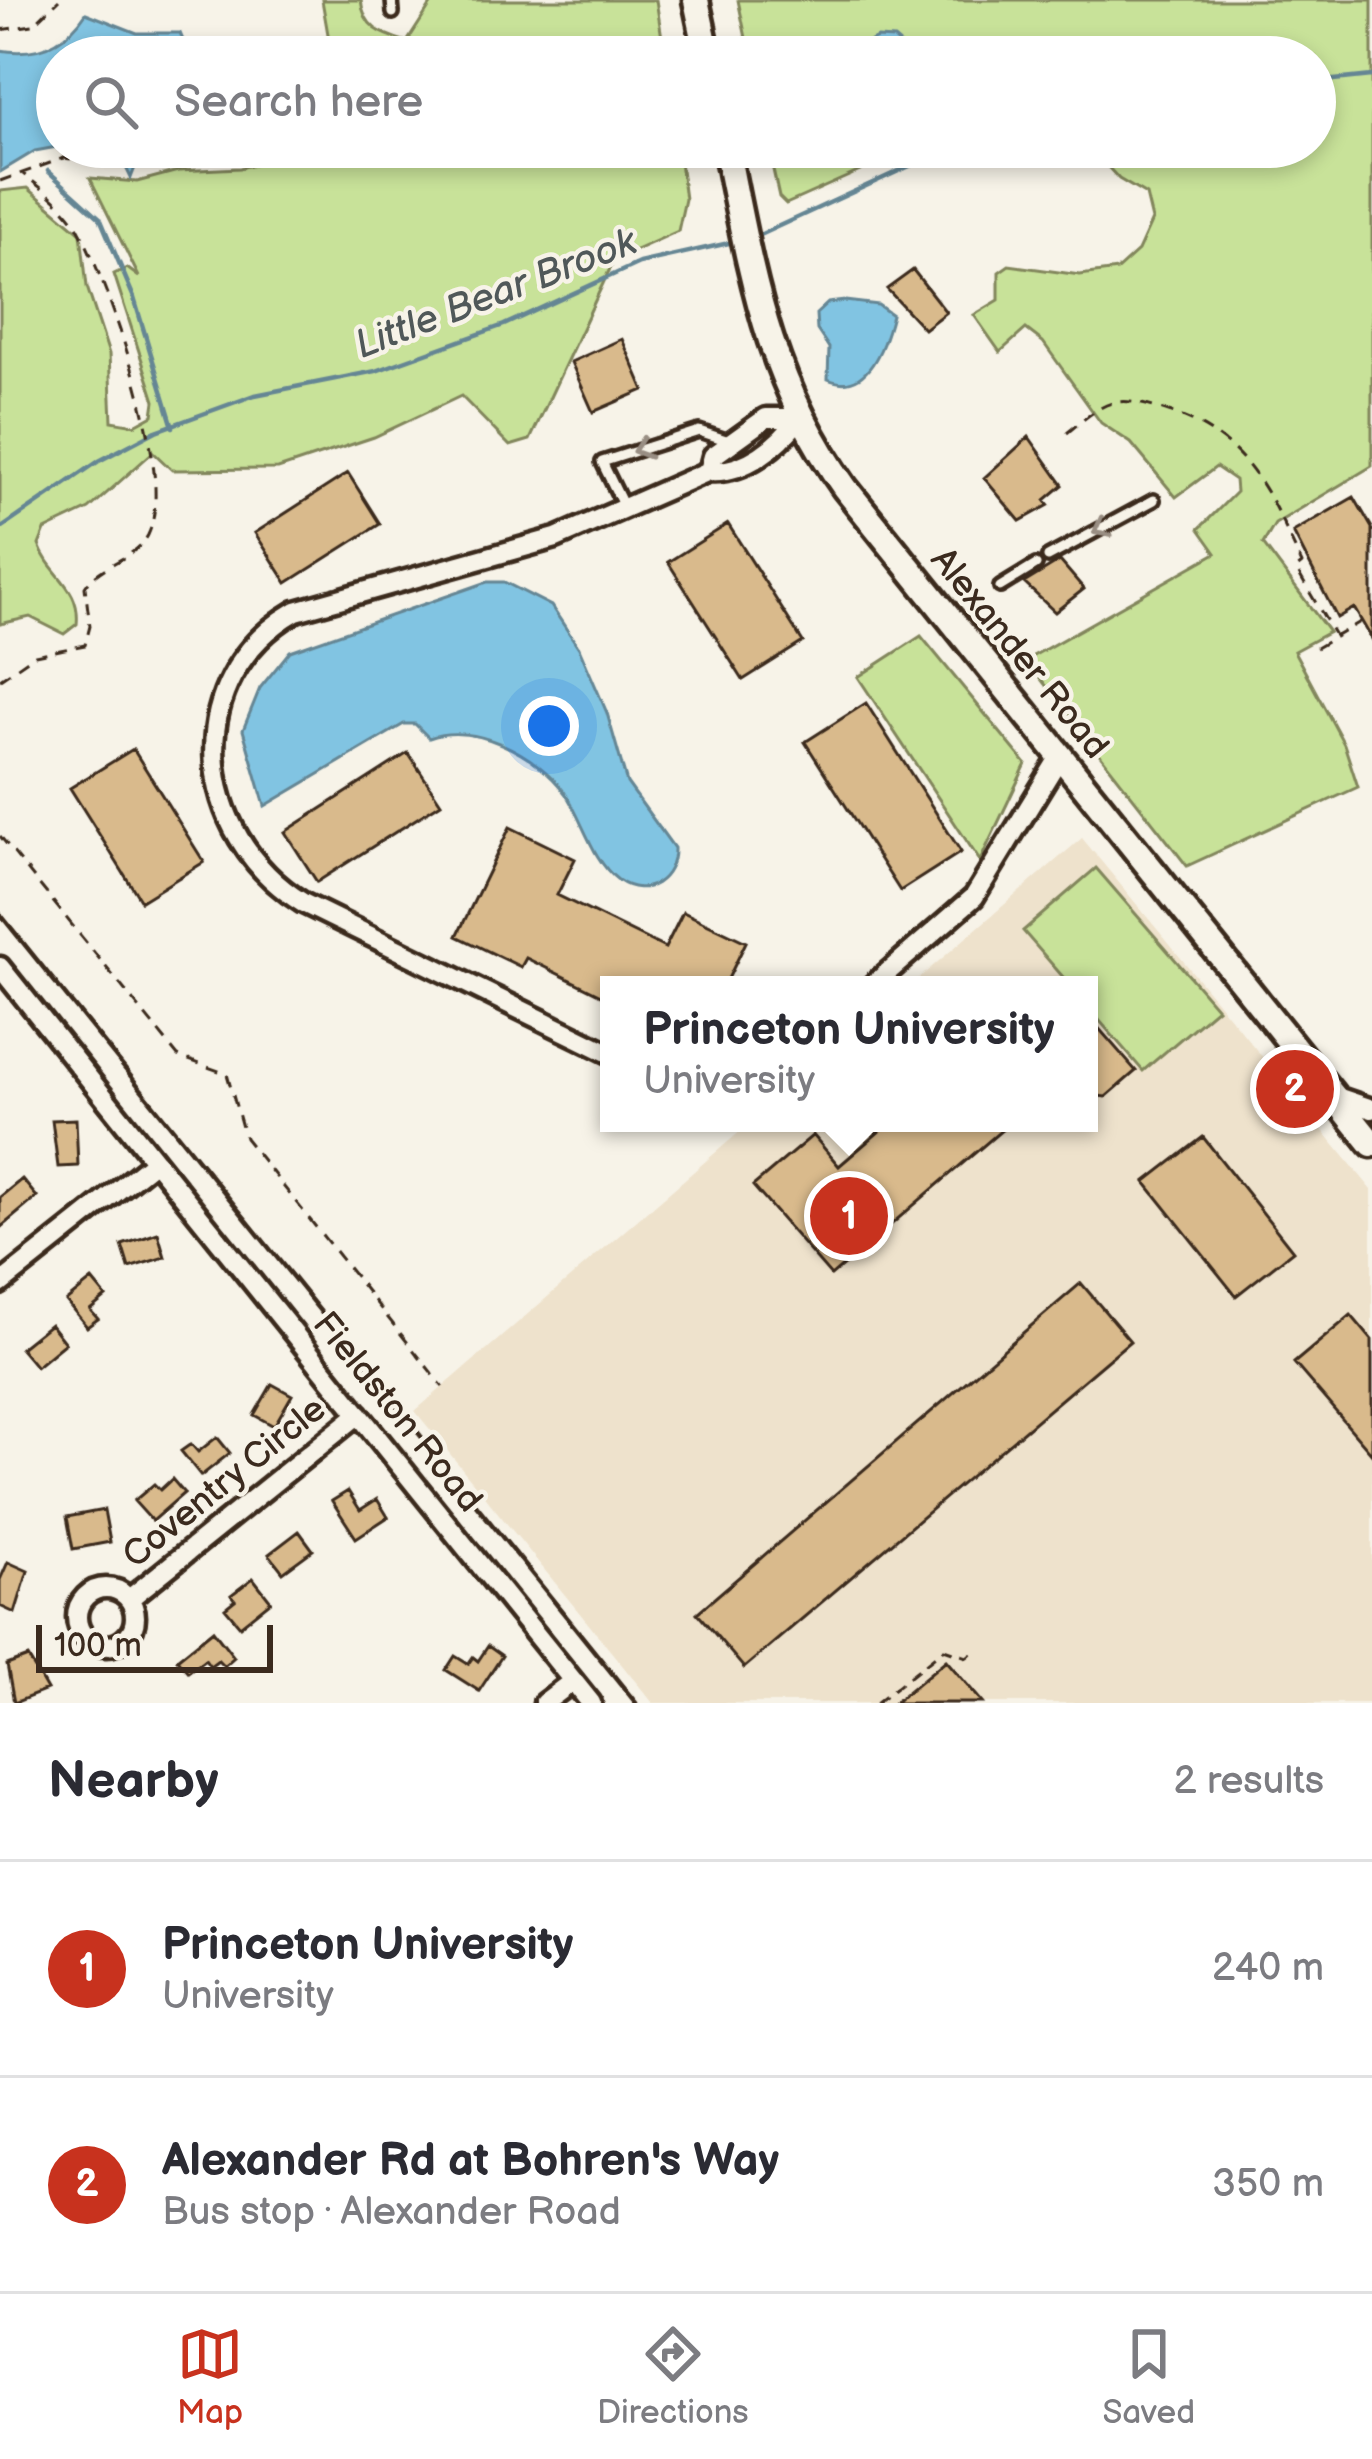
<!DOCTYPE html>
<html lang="en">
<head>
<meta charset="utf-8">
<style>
  body { margin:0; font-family:"Balsamiq Sans",sans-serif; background:#f2f2f3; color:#2b2b33 }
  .scale { position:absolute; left:36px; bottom:30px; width:237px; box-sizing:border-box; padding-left:12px; border:6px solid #3b2a1e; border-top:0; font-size:33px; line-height:42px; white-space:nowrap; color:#3b2a1e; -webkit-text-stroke:9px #f7f3e8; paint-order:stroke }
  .you { position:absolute; left:549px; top:726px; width:42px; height:42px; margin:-30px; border:9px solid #fff; border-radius:50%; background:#1a73e8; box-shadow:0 0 0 18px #1a73e833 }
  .badge { display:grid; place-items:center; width:78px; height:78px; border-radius:50%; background:#c8321e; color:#fff; font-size:39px; font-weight:700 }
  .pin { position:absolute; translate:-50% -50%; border:6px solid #fff; box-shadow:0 3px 12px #0006 }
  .popup { position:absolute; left:600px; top:976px; width:498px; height:156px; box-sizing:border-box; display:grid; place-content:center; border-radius:0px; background:#fff; filter:drop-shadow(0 3px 9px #0005); font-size:39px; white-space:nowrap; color:#7c7c81 }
  .popup b { font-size:45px; color:#2b2b33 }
  .popup::after { content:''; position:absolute; left:50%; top:100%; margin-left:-24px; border:24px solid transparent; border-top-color:#fff }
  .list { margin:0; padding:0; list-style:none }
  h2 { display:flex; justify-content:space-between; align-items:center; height:156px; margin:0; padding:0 48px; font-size:51px }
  h2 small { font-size:39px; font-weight:400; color:#7c7c81 }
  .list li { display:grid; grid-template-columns:78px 1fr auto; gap:36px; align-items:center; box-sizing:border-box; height:216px; padding:0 48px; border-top:3px solid #e1e1e2 }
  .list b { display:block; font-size:45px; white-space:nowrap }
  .list p { margin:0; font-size:39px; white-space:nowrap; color:#7c7c81 }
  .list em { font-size:39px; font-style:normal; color:#7c7c81 }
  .icon { flex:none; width:66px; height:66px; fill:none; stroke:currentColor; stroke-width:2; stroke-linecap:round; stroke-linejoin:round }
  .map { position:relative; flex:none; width:1372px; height:1703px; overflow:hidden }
  .search { position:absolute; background:#fff; box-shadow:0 6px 18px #0003; left:36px; right:36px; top:36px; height:132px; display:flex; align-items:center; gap:30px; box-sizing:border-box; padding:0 42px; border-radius:66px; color:#7c7c81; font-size:45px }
  .sheet { height:588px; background:#fff }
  nav { display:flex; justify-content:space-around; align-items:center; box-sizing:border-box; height:168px; border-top:3px solid #e1e1e2; background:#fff; font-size:33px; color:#7c7c81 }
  nav a { display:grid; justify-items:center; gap:6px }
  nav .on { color:#c8321e }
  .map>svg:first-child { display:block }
  .built { fill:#eee2cc }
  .green { fill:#c8e299; stroke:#82865c; stroke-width:3 }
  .water { fill:#81c4e2; stroke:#658694; stroke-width:3 }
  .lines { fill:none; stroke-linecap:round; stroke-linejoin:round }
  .stream { stroke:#658694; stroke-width:4.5 }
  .building { fill:#d9ba8c; stroke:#3b2a1e; stroke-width:3 }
  .service-casing { stroke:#3b2a1e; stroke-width:18 }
  .minor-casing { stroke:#3b2a1e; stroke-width:27 }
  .tertiary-casing { stroke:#3b2a1e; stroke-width:33 }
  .path { stroke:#3b2a1e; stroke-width:3; stroke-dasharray:12 9; stroke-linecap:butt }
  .service { stroke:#f7f3e8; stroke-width:9 }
  .minor { stroke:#f7f3e8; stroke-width:18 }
  .tertiary { stroke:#f7f3e8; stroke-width:24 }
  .rail { stroke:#3b2a1e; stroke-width:4.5 }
  .oneway { stroke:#998e83 }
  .labels { text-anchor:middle; stroke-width:9; stroke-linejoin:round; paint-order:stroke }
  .street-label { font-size:36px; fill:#3b2a1e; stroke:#f7f3e8 }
  .water-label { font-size:39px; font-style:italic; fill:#505859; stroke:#f7f3e8 }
</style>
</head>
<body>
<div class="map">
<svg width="1372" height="1703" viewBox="0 0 1372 1703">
  <rect width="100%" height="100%" fill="#f7f3e8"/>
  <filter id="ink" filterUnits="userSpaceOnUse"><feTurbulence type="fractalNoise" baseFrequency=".00833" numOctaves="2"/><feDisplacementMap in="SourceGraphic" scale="24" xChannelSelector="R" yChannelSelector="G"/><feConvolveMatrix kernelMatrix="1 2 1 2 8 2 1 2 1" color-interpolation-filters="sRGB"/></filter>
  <g filter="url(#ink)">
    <path class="built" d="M1082,838L1372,1190V1703H653L415,1411L750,1123H1089V985H911Z"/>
    <path class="green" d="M322,0H361C364,29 382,34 407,42L434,0H656L665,57H332Z
      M738,0H1372V466L1275,524L1263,544L1329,632L1294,651L1344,744L1358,787L1187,866L1026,660L1216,553L1199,529L1236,492L1235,480L1216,467L1176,497L1131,443L1101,423L1043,342L1026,329L1000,352L974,315L999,300V272L1009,265L1080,275L1117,270L1138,251L1152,220L1146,195L1119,179L1097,155L1052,147H1315V57H750Z
      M317,147H678L685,199L678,231L614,260L530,440L510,446L461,396L374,437L278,469L172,470L153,452L89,509L45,530L39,545C50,576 81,586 77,624L64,634L30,617L0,624V191L28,188L81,233L87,287L109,354L112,421L135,425L153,415L155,401L114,274L127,268L139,277L90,178L137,182L178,171L240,168Z
      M768,147H914L786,204L779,197Z
      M921,636L1026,764L980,861L858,677Z
      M1096,868L1217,1008L1143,1071L1093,1013L1089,1016V985H1055L1063,977L1023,931Z"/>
    <path class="water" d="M86,13L137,33H180L190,57H57V147L35,151L0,172V50C38,57 66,43 86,13Z
      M877,38L894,39L915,57H857L863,45Z
      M79,147H182L139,157L131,178L121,157Z
      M845,301L878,305L892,315C885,343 868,397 828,379L829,348L817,330L816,314L828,303Z
      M487,582H504L551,606L579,648L607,713L627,783L674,848C675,879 646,900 618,880C593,862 582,818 565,793C536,753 473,722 429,738L415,724H404L265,806L243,730L260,688L290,651Z"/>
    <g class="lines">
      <path class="stream" d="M1315,82L1372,76
        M48,171L100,218L134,298L173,427
        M755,237L951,147
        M0,529L99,461L156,431L255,395L376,371L504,325L639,263L738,241"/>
    </g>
    <path class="building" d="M913,270L946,312L924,329L887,289Z
      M622,339L644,390L593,412L571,362Z
      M1029,437L1063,485L1045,500L1049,505L1020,521L984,478Z
      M348,473L380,524L287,583L255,533Z
      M1354,497L1372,528V639L1354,608L1337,618L1293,532Z
      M728,524L803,642L743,680L668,562Z
      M1060,561L1084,589L1055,612L1024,583Z
      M866,703L961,852L900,891L805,742Z
      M133,749L204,862L141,901L70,788Z
      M408,753L441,803L317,882L285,832Z
      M510,827L575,859L557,895L665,948L683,912L746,942L725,985H609V999L526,958L521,967L457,936Z
      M1089,1017L1136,1071L1106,1097L1089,1095Z
      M76,1119L78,1166L58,1167L52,1120Z
      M889,1123H1010L831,1276L753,1186L813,1135L839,1166Z
      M1203,1137L1293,1251L1236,1296L1145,1182Z
      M22,1179L37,1197L0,1228V1197Z
      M158,1233L165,1257L129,1268L122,1245Z
      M92,1280L106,1297L90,1310L98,1319L87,1327L66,1301Z
      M1081,1283L1130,1341L744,1668L697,1613Z
      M1351,1315L1372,1340V1454L1294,1363Z
      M50,1324L65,1343L36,1367L20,1348Z
      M272,1384L292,1395L274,1426L254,1415Z
      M217,1437L230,1453L201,1476L181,1451L191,1444L198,1452Z
      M172,1479L184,1493L152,1521L134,1501L154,1484L160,1490Z
      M348,1491L360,1510L377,1499L388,1517L356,1538L332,1501Z
      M104,1510L110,1542L73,1549L67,1517Z
      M299,1531L313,1550L283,1572L269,1554Z
      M8,1562L28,1571L15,1613L0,1606V1580Z
      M253,1578L271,1601L240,1626L225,1608L235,1600L231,1595Z
      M213,1630L234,1657L224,1666L218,1660L210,1666L205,1659L188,1672L177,1659Z
      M488,1646L502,1656L479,1691L446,1670L455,1656L468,1664L473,1657L478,1661Z
      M28,1657L47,1690L14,1703L7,1665Z
      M946,1660L983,1703H894Z"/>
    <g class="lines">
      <g class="service-casing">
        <path id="service" d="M392,0L393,13
          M624,507L602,462L699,431L732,442
          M1048,557L1154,500
          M1000,587L1036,565"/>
      </g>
      <g class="minor-casing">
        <path id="minor" d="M709,471L713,456L766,418H799
          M0,967L155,1161L0,1284
          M873,985L974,897L1059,758
          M609,1053L303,903C193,835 179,679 296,611L556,538L709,471C745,474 780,445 799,418
          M1334,1096L1372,1109
          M155,1161L591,1703
          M77 1617a29 29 0 1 1 58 0a29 29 0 1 1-58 0Z
          M129,1599L359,1414
          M544,1703L573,1681"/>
      </g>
      <g class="tertiary-casing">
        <path id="tertiary" d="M696,0L708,57
          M726,147C752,275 767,379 845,488L1372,1144"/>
      </g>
      <path class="path" d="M0,30L33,25L59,0
        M0,181L64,158L116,166
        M1067,433C1108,399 1115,394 1166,411C1248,438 1268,491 1302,564L1296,569L1336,637
        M1316,648L1362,621
        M0,679L35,655L85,645L90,626L85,587C100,563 135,560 148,535C177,475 110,291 81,233C69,208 44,190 23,174
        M0,836L178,1056L227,1074L245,1138L443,1387
        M876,1703L944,1649L967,1657L975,1650"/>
      <use href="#service" class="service"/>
      <use href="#minor" class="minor"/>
      <use href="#tertiary" class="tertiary"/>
      <path class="rail" d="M0,914L636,1703"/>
    </g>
    <defs><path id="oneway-chevron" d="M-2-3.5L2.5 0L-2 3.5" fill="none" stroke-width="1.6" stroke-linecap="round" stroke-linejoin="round" transform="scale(3)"/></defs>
    <g class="oneway">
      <use href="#oneway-chevron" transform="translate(641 449) rotate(162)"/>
      <use href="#oneway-chevron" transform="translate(1101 529) rotate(152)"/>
    </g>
  </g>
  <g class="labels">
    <g class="street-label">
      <text transform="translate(1021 652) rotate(51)" y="13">Alexander Road</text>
      <text transform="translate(399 1411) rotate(51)" y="13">Fieldston Road</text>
      <text transform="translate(223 1481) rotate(-39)" y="13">Coventry Circle</text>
    </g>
    <g class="water-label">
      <text transform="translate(495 292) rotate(-21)" y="14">Little Bear Brook</text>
    </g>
  </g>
</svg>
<div class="scale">100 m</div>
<div class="you"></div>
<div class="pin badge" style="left:849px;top:1216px">1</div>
<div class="popup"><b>Princeton University</b>University</div>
<div class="pin badge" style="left:1295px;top:1089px">2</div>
<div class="search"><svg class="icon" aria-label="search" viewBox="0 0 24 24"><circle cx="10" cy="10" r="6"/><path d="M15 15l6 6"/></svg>Search here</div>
</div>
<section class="sheet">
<h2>Nearby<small>2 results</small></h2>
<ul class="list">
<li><span class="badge">1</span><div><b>Princeton University</b><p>University</p></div><em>240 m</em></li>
<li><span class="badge">2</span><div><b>Alexander Rd at Bohren's Way</b><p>Bus stop · Alexander Road</p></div><em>350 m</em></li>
</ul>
</section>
<nav>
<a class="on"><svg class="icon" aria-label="map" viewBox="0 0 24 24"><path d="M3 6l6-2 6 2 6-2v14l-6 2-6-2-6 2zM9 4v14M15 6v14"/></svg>Map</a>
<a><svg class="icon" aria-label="directions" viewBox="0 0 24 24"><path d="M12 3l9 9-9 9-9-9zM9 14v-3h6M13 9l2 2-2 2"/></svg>Directions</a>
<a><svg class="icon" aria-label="saved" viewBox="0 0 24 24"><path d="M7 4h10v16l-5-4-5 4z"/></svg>Saved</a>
</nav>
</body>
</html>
